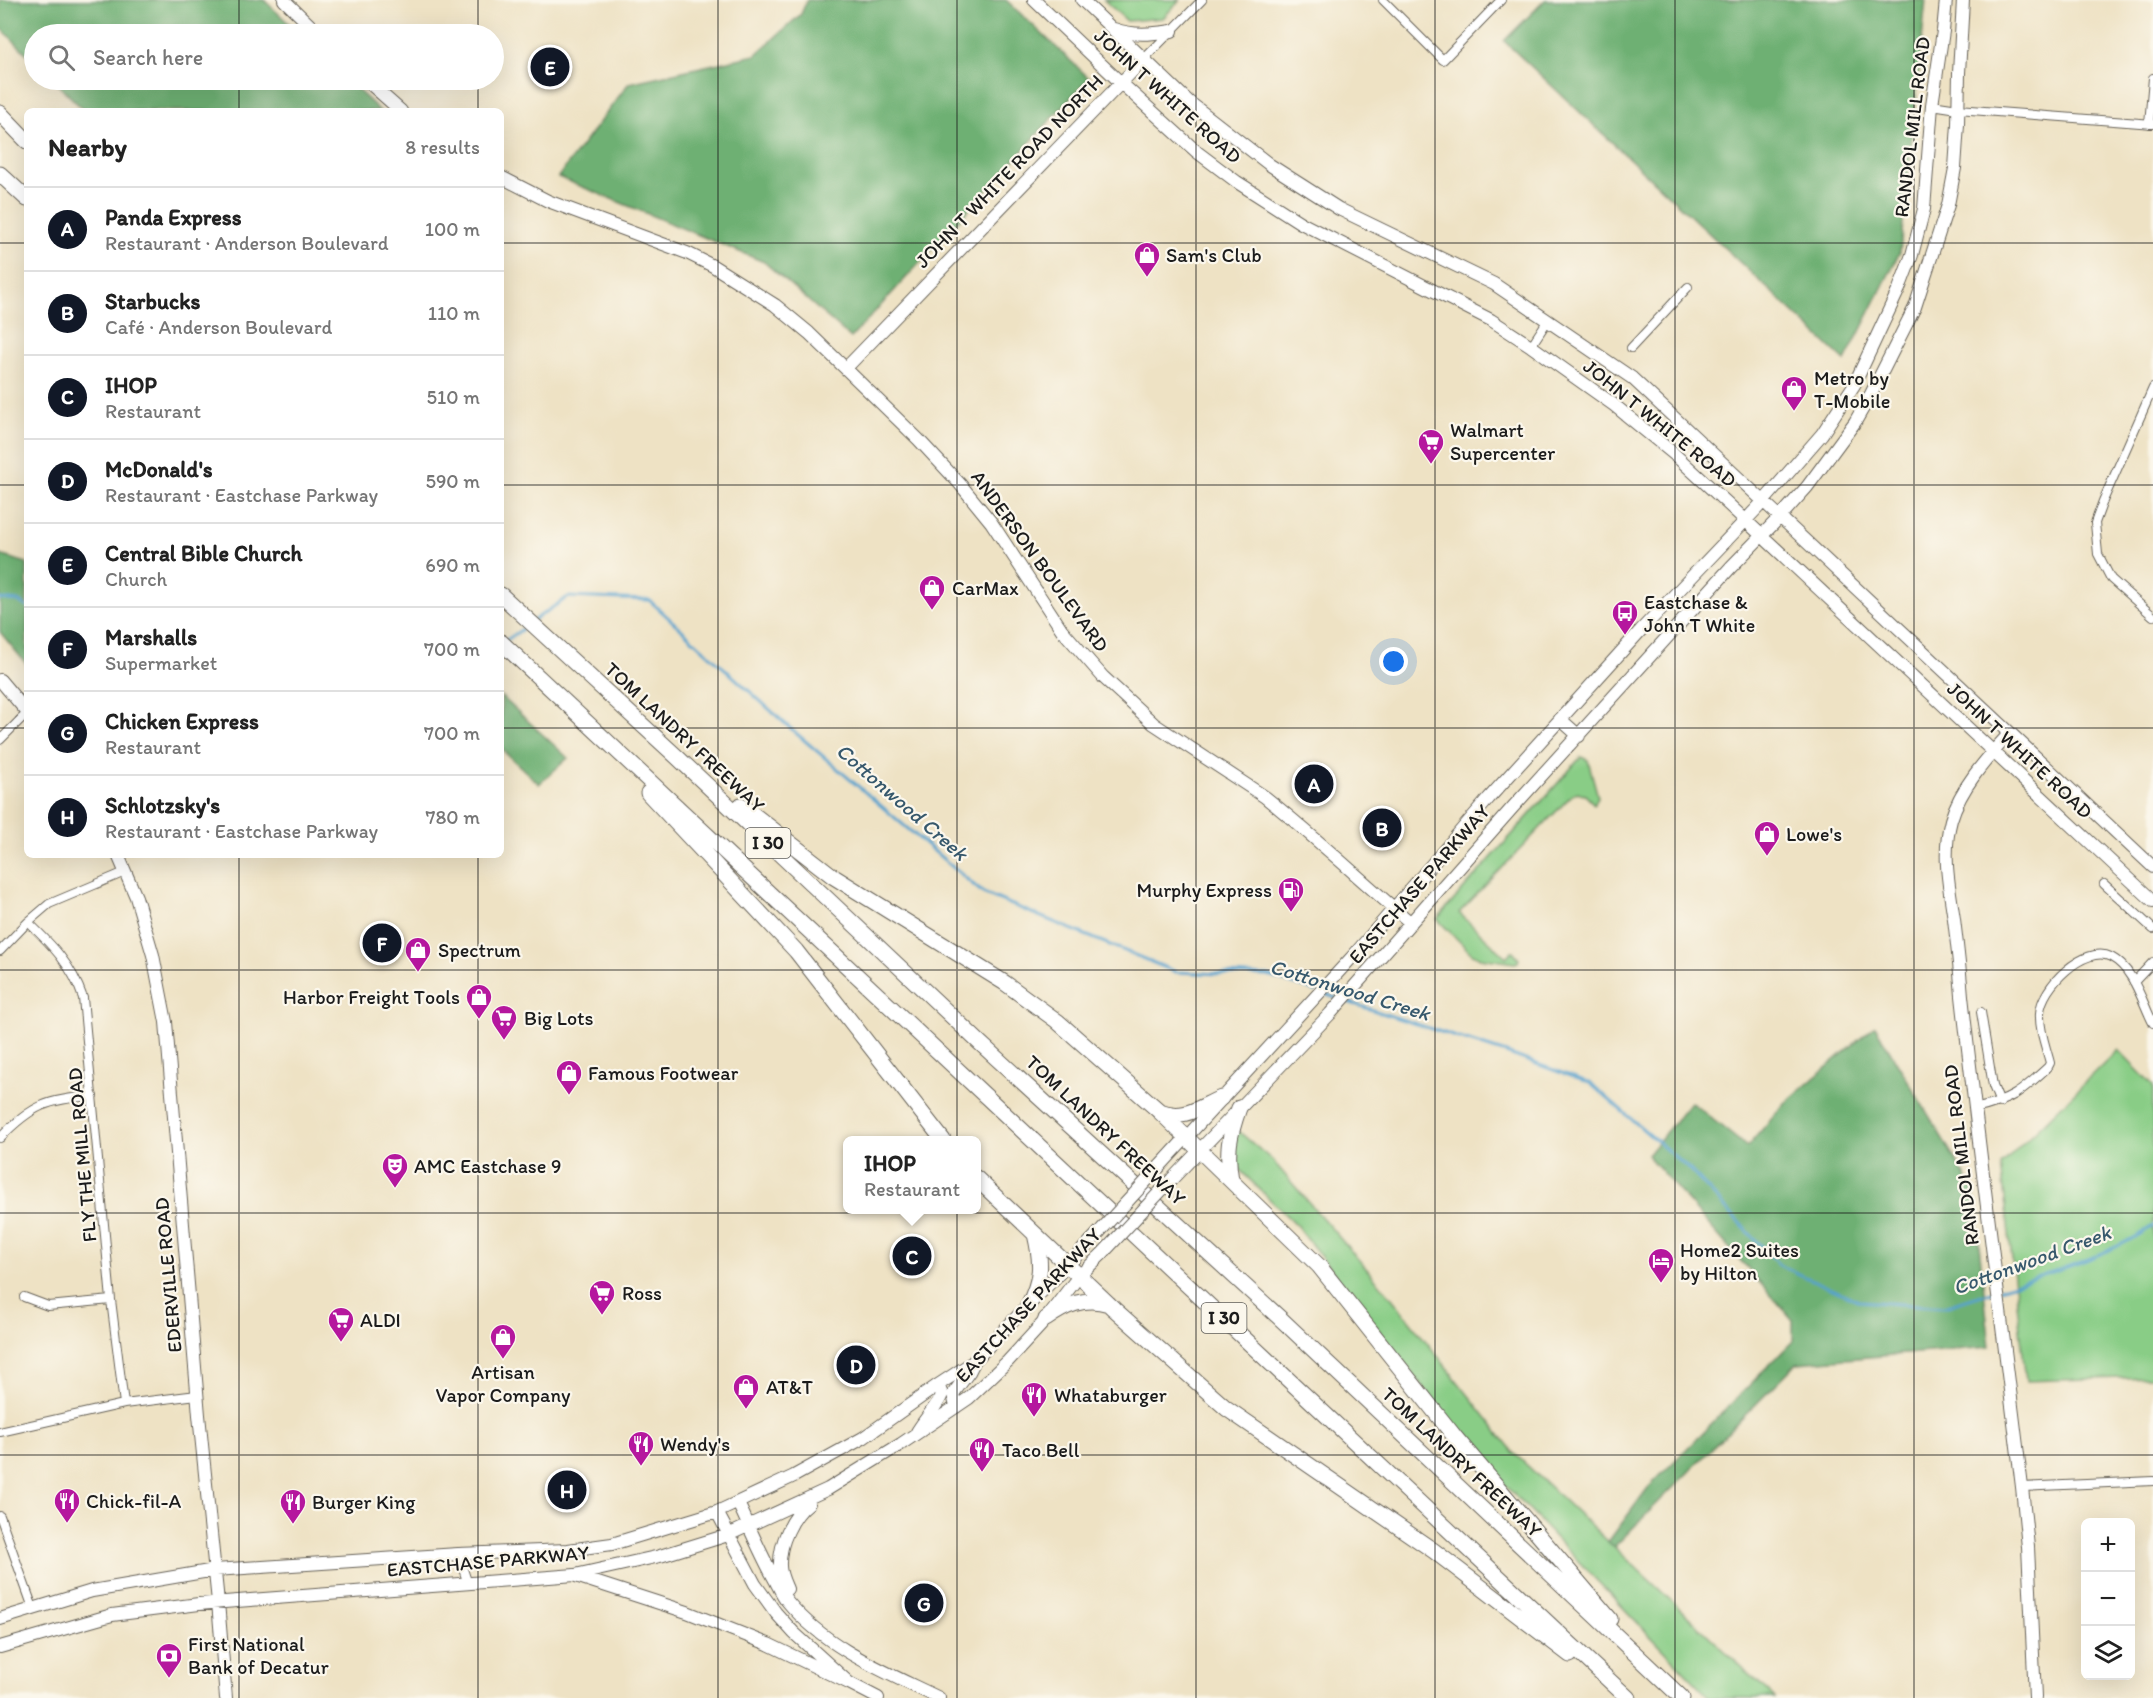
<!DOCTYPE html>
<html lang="en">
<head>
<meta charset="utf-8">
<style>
  body { margin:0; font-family:Itim,sans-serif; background:#f2f2f2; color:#222 }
  .controls { position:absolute; right:18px; bottom:18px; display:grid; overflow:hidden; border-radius:9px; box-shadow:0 6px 24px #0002 }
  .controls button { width:54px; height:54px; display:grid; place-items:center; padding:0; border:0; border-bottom:2px solid #e0e0e0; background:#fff; color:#222; font:30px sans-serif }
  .you { position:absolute; left:1394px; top:662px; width:21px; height:21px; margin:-15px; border:4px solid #fff; border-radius:50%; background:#1a73e8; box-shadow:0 0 0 9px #1a73e833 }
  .badge { display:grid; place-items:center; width:39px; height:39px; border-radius:50%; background:#111827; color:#fff; font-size:20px; font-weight:700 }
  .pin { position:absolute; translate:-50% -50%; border:3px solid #fff; box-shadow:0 2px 6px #0006 }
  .popup { position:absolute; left:843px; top:1136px; width:138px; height:78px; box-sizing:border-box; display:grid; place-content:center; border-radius:9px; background:#fff; filter:drop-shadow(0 2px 4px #0005); font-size:20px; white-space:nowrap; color:#767676 }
  .popup b { font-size:22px; color:#222 }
  .popup::after { content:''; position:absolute; left:50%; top:100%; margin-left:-12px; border:12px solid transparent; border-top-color:#fff }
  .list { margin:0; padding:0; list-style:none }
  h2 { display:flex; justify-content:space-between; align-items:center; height:78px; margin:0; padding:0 24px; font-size:26px }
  h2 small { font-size:20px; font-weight:400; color:#767676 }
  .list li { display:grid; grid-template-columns:39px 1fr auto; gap:18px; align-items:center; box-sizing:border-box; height:84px; padding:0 24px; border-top:2px solid #e0e0e0 }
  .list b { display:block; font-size:22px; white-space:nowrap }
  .list p { margin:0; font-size:20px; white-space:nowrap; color:#767676 }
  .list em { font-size:20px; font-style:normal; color:#767676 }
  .icon { flex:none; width:33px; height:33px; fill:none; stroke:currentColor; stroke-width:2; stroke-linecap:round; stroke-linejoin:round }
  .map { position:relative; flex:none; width:2153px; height:1698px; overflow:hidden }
  .search { position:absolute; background:#fff; box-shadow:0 6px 24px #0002; left:24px; top:24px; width:480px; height:66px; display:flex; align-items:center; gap:15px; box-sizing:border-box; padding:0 21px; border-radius:33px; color:#767676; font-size:22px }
  .panel { position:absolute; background:#fff; box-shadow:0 6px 24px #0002; left:24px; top:108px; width:480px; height:750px; border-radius:9px }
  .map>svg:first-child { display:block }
  .green { fill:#89cd86; stroke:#527451; stroke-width:1.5 }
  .forest { fill:#6eb073; stroke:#456648; stroke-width:1.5 }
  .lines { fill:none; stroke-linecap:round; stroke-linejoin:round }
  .stream { stroke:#56a2ce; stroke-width:3 }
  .street-casing { stroke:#666157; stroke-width:10 }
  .secondary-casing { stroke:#666157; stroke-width:14 }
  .highway-casing { stroke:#666157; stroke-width:17 }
  .street { stroke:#fff; stroke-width:8 }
  .secondary { stroke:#fff; stroke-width:12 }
  .highway { stroke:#fff; stroke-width:15 }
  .secondary-bridge-casing { stroke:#666157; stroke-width:14; stroke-linecap:butt }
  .secondary-bridge { stroke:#fff; stroke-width:12 }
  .grid { fill:none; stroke:#1c1c1c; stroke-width:1.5; stroke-opacity:0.55 }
  .labels { text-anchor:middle; stroke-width:4.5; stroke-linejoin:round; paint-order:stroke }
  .shield { fill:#fbf7ec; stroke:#5f5e5a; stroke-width:1.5 }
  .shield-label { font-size:18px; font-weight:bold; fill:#1c1c1c }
  .street-label { font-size:20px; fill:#1c1c1c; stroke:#fbf7ec }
  .poi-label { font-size:20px; fill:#1c1c1c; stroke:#fbf7ec; text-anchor:start }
  .water-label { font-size:21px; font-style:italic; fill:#36586c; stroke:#fbf7ec }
</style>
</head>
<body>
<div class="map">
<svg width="2153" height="1698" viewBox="0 0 2153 1698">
  <rect width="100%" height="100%" fill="#fbf7ec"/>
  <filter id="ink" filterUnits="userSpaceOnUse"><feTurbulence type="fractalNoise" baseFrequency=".0167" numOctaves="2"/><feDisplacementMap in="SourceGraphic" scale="12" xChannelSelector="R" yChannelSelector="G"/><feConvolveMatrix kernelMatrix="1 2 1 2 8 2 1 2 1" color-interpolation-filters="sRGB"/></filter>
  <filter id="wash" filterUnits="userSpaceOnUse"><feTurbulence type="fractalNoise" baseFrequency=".008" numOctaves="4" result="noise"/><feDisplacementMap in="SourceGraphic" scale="24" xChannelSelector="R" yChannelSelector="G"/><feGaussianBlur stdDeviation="1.35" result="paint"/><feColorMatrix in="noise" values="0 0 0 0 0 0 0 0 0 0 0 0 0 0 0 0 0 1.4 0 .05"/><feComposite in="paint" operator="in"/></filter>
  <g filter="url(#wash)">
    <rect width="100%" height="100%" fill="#eee2c4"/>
    <path class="green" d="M1104,0H1180L1163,18L1127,21Z
      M1581,757L1588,760L1598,797L1594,804L1585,795L1578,792L1573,794L1459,913L1506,957L1512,951L1519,959L1518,962L1515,963L1480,958L1471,953L1437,919Z
      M2118,1050L2153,1086V1377L2026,1381L2001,1165Z
      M1236,1129L1273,1161L1391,1297L1515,1454L1775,1698H1710L1477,1456L1297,1226L1239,1169L1232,1146Z"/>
    <path class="forest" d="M0,0H264L300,34H34V61L0,27Z
      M807,0H1006L1089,78L851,338L764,262L558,177L629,83L755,55L801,14Z
      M1545,0H1926L1900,252L1845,361L1504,41Z
      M53,80H347L380,111H85Z
      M0,555L27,563V665L0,632Z
      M501,696L568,758L539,784L501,749Z
      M1875,1026L1973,1189L1990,1347L1797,1363L1614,1547L1608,1542L1647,1489L1793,1341V1320L1647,1155L1691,1102L1747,1147L1785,1103Z"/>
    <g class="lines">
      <path class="stream" d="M0,599L18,601L27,607
        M534,620L568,597L649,600L790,728L983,893L1176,972L1268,976L1316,991
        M505,641L527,626
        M1322,993L1339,999
        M1345,1001L1506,1053L1590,1083L1690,1170L1779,1265L1859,1301L1944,1307L1994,1291
        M2000,1289C2052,1272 2107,1257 2153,1226"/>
    </g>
  </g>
  <g filter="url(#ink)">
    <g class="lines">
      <g class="street-casing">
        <path id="street" d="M1383,0L1443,60L1501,0
          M1143,60L1202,0
          M1932,105L1958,109L2153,124
          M2149,124L2153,78
          M1531,346L1548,320
          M1631,348L1688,287
          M2153,388L2103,501L2095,523L2098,554L2111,579L2153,616
          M0,740L27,713
          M2104,884L2153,929
          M28,922C52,945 72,965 83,998L111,1300L124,1404
          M0,951L28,922L49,904L125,872
          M2134,982L2153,962
          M1981,1012L1993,1086L2000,1103
          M1974,1109C2011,1101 2021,1092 2048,1067L2050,1063C2046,1047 2039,1030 2040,1013C2041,987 2085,944 2111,957C2134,969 2142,1002 2153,1023
          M0,1138C32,1105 48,1099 93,1096
          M24,1297L48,1306L111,1300
          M0,1432L124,1404L197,1395
          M2022,1487L2153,1481
          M0,1516L33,1608
          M458,1554L468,1584"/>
      </g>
      <g class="secondary-casing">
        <path id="secondary" d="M284,0L319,34
          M1034,0L1121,83L1197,152L1237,182L1301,223L1491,320L1531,346L1614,405L1674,454L1728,504L2153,901
          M1082,0L1189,102L1270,165L1339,209L1494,284L1632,378L2153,867
          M1114,29C1134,36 1151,34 1172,31
          M366,80L401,111
          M501,177L548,201L687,253L713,266L775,305L809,333L918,439L960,484L991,522L1062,630L1103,677L1154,724L1265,797C1315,837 1362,881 1411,923
          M846,368L1143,60
          M0,680L27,712
          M1560,719L1579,736
          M2009,734C1987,758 1960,788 1951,820C1942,853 1949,886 1954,919C1957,944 1960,970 1962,996C1980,1159 2002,1323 2022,1487L2028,1547L2035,1698
          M118,855L136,897L153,955L166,1022L199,1415L218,1602L226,1698
          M1160,1166L1354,955L1489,798L1641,630L1763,502L1822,434L1854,385L1899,289L1912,255L1924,209L1932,105L1943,31L1946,0
          M1172,1179L1330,1014L1513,807L1731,567L1780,517L1807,487L1855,422L1871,394L1915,307L1948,205L1955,168L1958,124L1959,73L1963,0
          M956,1407L953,1394L969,1372L973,1364
          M917,1432C921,1424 942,1399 942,1394C941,1392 939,1387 938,1385
          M738,1503C750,1528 760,1553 774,1578C778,1585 782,1595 788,1602C827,1649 886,1672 939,1698
          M717,1512L755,1584L776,1613L794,1633L849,1683L878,1698
          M576,1576L687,1612L768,1644L849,1683
          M787,1589C784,1582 780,1574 780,1566C779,1544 792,1516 809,1503
          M0,1619L92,1591L215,1570L458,1554L568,1550L612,1544L717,1512L794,1476L863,1438L938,1385L973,1362L1090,1242
          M0,1647L112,1615L199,1604L575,1575L660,1556L728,1535L828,1489L901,1444L969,1398L1008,1361L1042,1324L1079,1276L1102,1254"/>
      </g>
      <g class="highway-casing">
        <path id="highway" d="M0,113L27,141
          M0,174L27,199
          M501,595L676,756L980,1043L1282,1320L1682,1698
          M501,642L1628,1698
          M648,793L796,951L943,1140
          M741,805L834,877L1005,983L1057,1021L1158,1110L1319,1266L1455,1437L1610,1619
          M1160,1111C1184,1121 1199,1107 1221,1098
          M976,1178L1114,1309L1226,1408L1434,1551L1570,1655
          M1231,1180C1226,1152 1229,1136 1239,1108
          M1028,1306C1042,1279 1042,1263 1035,1234
          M1046,1319C1065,1305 1085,1296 1109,1304"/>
      </g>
      <use href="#street" class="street"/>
      <use href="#secondary" class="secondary"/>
      <use href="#highway" class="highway"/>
      <g class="secondary-bridge-casing">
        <path id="secondary-bridge" d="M1090,1242L1160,1166
          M1102,1254L1172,1179"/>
      </g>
      <use href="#secondary-bridge" class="secondary-bridge"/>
    </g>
  </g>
  <path class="grid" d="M239,0V34M478,0V34M718,0V1698M957,0V1698M1196,0V1698M1435,0V1698M1675,0V1698M1914,0V1698M239,80V111M478,80V111M0,243H27M501,243H2153M0,485H27M501,485H2153M0,728H27M501,728H2153M239,855V1698M478,855V1698M0,970H2153M0,1213H2153M0,1455H2153"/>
  <defs>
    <g id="shop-pin" transform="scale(1.35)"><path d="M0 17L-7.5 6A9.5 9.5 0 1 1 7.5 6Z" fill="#b5179e" stroke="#fbf7ec"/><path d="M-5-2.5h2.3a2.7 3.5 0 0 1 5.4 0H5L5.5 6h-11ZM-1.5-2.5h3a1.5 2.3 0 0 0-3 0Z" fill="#fff"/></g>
    <g id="supermarket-pin" transform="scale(1.35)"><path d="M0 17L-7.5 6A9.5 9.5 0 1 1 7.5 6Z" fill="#b5179e" stroke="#fbf7ec"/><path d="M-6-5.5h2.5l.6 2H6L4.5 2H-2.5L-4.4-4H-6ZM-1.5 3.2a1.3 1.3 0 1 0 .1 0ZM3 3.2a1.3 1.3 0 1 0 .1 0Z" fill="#fff"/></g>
    <g id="bus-pin" transform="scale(1.35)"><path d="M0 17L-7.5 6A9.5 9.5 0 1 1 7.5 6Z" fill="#b5179e" stroke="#fbf7ec"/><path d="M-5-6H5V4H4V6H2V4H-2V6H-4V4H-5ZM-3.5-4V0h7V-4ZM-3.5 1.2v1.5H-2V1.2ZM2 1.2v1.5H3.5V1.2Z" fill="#fff"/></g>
    <g id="fuel-pin" transform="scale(1.35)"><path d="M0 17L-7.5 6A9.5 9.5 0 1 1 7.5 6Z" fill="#b5179e" stroke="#fbf7ec"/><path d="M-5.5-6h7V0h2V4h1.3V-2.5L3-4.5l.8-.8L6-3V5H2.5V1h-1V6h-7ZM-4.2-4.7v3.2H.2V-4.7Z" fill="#fff"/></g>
    <g id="theatre-pin" transform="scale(1.35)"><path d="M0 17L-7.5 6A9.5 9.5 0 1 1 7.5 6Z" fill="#b5179e" stroke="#fbf7ec"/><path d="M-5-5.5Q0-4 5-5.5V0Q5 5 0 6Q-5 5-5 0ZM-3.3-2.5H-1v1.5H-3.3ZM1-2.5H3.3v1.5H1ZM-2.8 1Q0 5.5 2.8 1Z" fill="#fff"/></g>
    <g id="hotel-pin" transform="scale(1.35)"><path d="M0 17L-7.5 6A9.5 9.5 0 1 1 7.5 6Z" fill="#b5179e" stroke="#fbf7ec"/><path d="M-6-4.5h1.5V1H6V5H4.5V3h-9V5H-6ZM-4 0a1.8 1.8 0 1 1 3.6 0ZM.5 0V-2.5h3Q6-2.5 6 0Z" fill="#fff"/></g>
    <g id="restaurant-pin" transform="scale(1.35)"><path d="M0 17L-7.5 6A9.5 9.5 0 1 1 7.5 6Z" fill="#b5179e" stroke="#fbf7ec"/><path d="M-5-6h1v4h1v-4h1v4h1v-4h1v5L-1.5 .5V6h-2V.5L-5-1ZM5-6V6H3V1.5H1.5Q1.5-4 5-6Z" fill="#fff"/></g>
    <g id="bank-pin" transform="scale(1.35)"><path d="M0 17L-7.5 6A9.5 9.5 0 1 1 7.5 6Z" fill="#b5179e" stroke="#fbf7ec"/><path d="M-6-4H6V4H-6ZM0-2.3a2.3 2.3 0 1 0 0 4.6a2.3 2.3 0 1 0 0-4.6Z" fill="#fff"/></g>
  </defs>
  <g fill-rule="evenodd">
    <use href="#shop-pin" x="1147" y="255"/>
    <use href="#shop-pin" x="1794" y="389"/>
    <use href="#supermarket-pin" x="1431" y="442"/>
    <use href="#shop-pin" x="932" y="588"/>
    <use href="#bus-pin" x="1625" y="613"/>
    <use href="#shop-pin" x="1767" y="834"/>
    <use href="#fuel-pin" x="1291" y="890"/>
    <use href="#shop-pin" x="418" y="950"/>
    <use href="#shop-pin" x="479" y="997"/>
    <use href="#supermarket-pin" x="504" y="1018"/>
    <use href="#shop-pin" x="569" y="1073"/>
    <use href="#theatre-pin" x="395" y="1166"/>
    <use href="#hotel-pin" x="1661" y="1261"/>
    <use href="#supermarket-pin" x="602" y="1293"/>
    <use href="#supermarket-pin" x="341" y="1320"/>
    <use href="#shop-pin" x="503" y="1337"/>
    <use href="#shop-pin" x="746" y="1387"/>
    <use href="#restaurant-pin" x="1034" y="1395"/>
    <use href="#restaurant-pin" x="641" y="1444"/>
    <use href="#restaurant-pin" x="982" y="1450"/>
    <use href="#restaurant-pin" x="67" y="1501"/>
    <use href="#restaurant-pin" x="293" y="1502"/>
    <use href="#bank-pin" x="169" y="1656"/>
  </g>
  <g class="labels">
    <g class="shield">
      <rect x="745.5" y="828" width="45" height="30" rx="4.5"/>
      <rect x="1201.5" y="1303" width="45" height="30" rx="4.5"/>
    </g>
    <g class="shield-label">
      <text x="768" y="849">I 30</text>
      <text x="1224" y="1324">I 30</text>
    </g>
    <g class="street-label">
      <text transform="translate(1168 96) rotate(42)" y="7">JOHN T WHITE ROAD</text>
      <text transform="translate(1912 127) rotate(-83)" y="7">RANDOL MILL ROAD</text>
      <text transform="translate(1009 171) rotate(-46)" y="7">JOHN T WHITE ROAD NORTH</text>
      <text transform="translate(1660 423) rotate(39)" y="7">JOHN T WHITE ROAD</text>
      <text transform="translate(1040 561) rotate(54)" y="7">ANDERSON BOULEVARD</text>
      <text transform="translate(685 737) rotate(43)" y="7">TOM LANDRY FREEWAY</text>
      <text transform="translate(2020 750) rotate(43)" y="7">JOHN T WHITE ROAD</text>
      <text transform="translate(1419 884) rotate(-49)" y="7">EASTCHASE PARKWAY</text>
      <text transform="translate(1106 1130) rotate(43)" y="7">TOM LANDRY FREEWAY</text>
      <text transform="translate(82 1155) rotate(-95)" y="7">FLY THE MILL ROAD</text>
      <text transform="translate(1961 1155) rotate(-97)" y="7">RANDOL MILL ROAD</text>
      <text transform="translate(168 1275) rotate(-95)" y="7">EDERVILLE ROAD</text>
      <text transform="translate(1028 1305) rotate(-47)" y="7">EASTCHASE PARKWAY</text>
      <text transform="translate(1462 1462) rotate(43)" y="7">TOM LANDRY FREEWAY</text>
      <text transform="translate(488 1561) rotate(-5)" y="7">EASTCHASE PARKWAY</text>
    </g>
    <g class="poi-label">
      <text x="1166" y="262">Sam's Club</text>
      <text x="1814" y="385">Metro by<tspan x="1814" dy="23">T-Mobile</tspan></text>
      <text x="1450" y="437">Walmart<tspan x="1450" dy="23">Supercenter</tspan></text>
      <text x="952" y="595">CarMax</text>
      <text x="1644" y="609">Eastchase &amp;<tspan x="1644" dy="23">John T White</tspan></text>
      <text x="1786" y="841">Lowe's</text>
      <text x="1272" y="897" text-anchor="end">Murphy Express</text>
      <text x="438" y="957">Spectrum</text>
      <text x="460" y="1004" text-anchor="end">Harbor Freight Tools</text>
      <text x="524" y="1025">Big Lots</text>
      <text x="588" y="1080">Famous Footwear</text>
      <text x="414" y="1173">AMC Eastchase 9</text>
      <text x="1680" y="1257">Home2 Suites<tspan x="1680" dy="23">by Hilton</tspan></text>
      <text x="622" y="1300">Ross</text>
      <text x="360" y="1327">ALDI</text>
      <text x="503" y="1379" text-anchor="middle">Artisan<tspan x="503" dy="23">Vapor Company</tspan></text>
      <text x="766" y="1394">AT&amp;T</text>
      <text x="1054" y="1402">Whataburger</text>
      <text x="660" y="1451">Wendy's</text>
      <text x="1002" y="1457">Taco Bell</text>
      <text x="86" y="1508">Chick-fil-A</text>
      <text x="312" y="1509">Burger King</text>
      <text x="188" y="1651">First National<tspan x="188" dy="23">Bank of Decatur</tspan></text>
    </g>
    <g class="water-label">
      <text transform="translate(902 802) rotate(41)" y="7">Cottonwood Creek</text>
      <text transform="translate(1350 990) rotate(17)" y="7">Cottonwood Creek</text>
      <text transform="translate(2032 1260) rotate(-20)" y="7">Cottonwood Creek</text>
    </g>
  </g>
</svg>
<div class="controls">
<button>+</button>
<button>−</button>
<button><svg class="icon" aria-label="layers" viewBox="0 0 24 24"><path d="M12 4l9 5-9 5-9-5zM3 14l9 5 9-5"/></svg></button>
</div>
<div class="you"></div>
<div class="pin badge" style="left:1314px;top:784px">A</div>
<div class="pin badge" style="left:1382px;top:828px">B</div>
<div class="pin badge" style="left:912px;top:1256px">C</div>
<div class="popup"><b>IHOP</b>Restaurant</div>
<div class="pin badge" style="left:856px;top:1365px">D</div>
<div class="pin badge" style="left:550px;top:67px">E</div>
<div class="pin badge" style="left:382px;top:943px">F</div>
<div class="pin badge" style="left:924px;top:1603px">G</div>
<div class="pin badge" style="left:567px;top:1490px">H</div>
<div class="search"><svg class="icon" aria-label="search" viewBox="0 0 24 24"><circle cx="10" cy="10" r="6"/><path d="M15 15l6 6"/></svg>Search here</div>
<section class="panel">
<h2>Nearby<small>8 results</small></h2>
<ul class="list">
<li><span class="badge">A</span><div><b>Panda Express</b><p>Restaurant · Anderson Boulevard</p></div><em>100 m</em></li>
<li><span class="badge">B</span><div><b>Starbucks</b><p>Café · Anderson Boulevard</p></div><em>110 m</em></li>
<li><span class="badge">C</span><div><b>IHOP</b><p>Restaurant</p></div><em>510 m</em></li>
<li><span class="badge">D</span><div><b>McDonald's</b><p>Restaurant · Eastchase Parkway</p></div><em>590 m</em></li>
<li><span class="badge">E</span><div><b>Central Bible Church</b><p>Church</p></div><em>690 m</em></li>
<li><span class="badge">F</span><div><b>Marshalls</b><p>Supermarket</p></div><em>700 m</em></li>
<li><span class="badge">G</span><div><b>Chicken Express</b><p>Restaurant</p></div><em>700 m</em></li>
<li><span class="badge">H</span><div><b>Schlotzsky's</b><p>Restaurant · Eastchase Parkway</p></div><em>780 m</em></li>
</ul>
</section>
</div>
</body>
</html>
